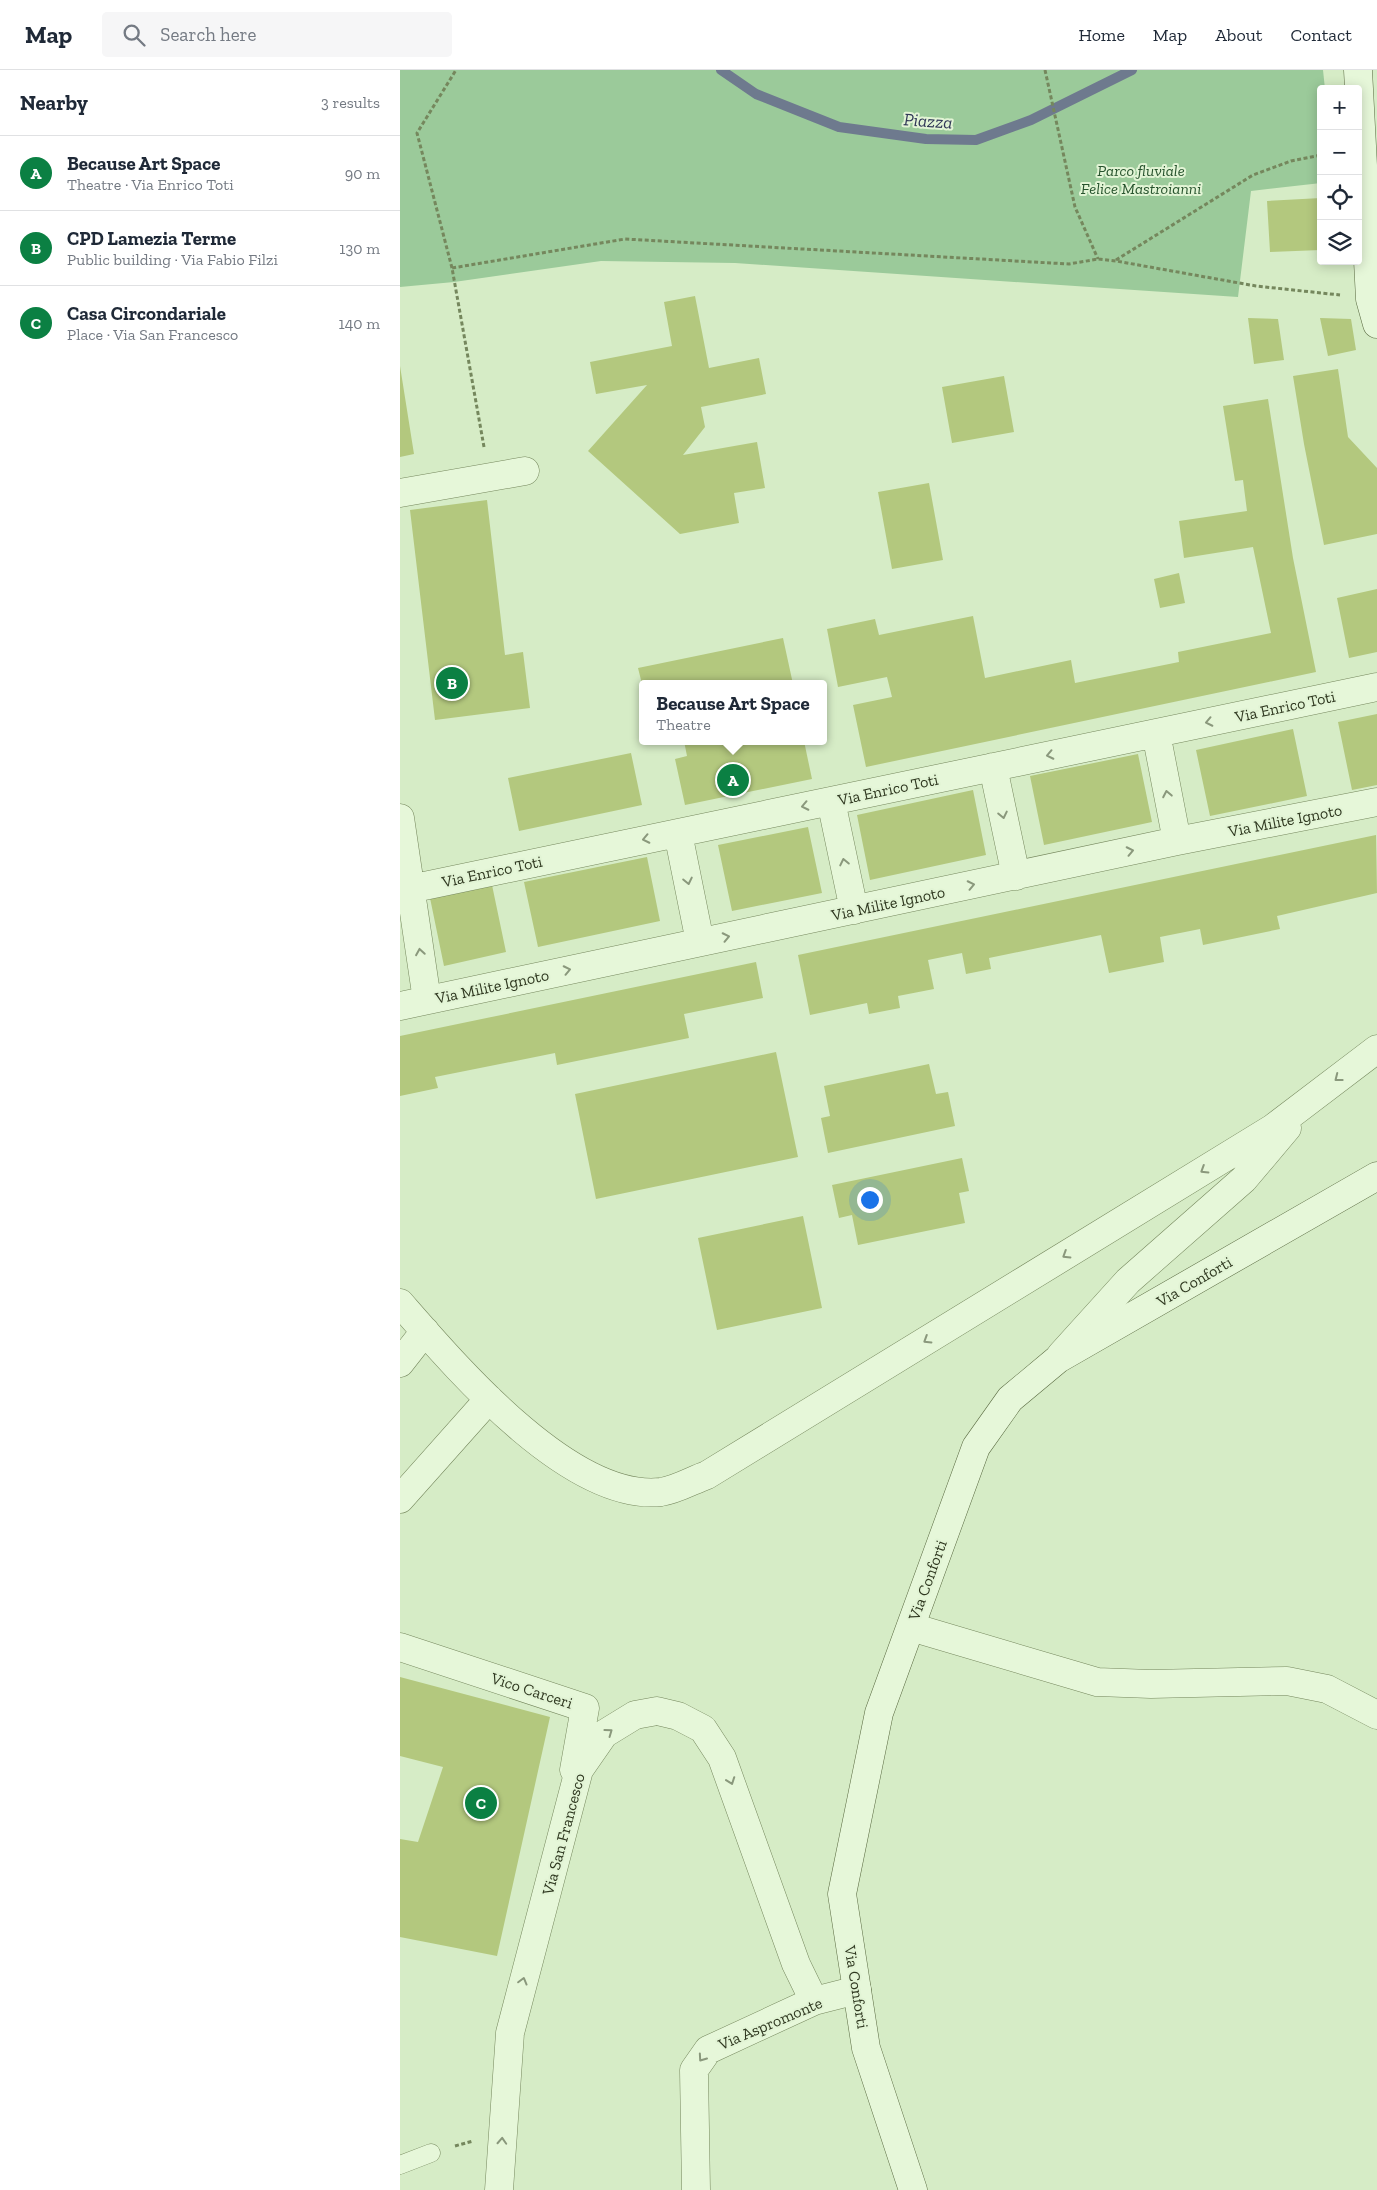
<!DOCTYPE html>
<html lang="en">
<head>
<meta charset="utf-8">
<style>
  body { margin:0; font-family:"Zilla Slab",serif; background:#f6f6f7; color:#1f2937 }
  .controls { position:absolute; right:15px; top:15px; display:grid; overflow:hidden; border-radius:5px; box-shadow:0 2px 12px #0003 }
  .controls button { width:45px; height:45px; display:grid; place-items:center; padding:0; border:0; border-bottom:1px solid #e0e1e3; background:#fff; color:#1f2937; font:25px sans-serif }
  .you { position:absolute; left:469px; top:1129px; width:18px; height:18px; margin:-12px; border:4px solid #fff; border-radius:50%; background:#1a73e8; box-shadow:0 0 0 8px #1a73e833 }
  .badge { display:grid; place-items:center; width:32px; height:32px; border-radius:50%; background:#0b8043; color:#fff; font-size:16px; font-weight:700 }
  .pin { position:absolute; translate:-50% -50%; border:2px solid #fff; box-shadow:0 1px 5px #0006 }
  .popup { position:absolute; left:239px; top:610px; width:188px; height:65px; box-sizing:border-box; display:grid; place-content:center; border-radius:5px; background:#fff; filter:drop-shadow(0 1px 4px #0005); font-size:16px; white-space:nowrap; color:#747a83 }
  .popup b { font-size:19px; color:#1f2937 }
  .popup::after { content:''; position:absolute; left:50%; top:100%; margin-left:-10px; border:10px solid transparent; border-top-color:#fff }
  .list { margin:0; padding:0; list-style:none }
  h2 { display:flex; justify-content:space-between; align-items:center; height:65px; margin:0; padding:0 20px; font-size:21px }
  h2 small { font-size:16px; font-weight:400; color:#747a83 }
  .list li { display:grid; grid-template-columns:32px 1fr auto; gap:15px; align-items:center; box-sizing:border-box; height:75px; padding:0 20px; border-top:1px solid #e0e1e3 }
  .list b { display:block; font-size:19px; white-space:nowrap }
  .list p { margin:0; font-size:16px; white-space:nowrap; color:#747a83 }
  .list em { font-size:16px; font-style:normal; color:#747a83 }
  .icon { flex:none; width:28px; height:28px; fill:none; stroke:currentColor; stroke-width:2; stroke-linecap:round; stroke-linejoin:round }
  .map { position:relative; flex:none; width:977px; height:2120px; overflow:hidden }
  header { display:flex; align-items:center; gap:30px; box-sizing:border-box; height:70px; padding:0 25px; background:#fff; border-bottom:1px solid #e0e1e3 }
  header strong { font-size:24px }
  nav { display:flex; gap:28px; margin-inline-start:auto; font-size:18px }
  .search { width:350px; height:45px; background:#f6f6f7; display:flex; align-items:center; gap:12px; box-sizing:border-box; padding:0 18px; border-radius:5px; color:#747a83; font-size:19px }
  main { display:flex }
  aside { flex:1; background:#fff }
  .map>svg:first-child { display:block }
  .green { fill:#9bca9a }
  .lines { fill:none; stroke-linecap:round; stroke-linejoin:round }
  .stream { stroke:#6e7a8e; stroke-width:10 }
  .building { fill:#b3c87e }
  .service-casing { stroke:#75875d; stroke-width:19 }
  .minor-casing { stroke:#75875d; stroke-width:29 }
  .secondary-casing { stroke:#596940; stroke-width:29 }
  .path { stroke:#75875d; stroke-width:3; stroke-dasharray:4 2.5; stroke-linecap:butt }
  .service { stroke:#e6f7d9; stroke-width:18 }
  .minor { stroke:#e6f7d9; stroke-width:28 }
  .secondary { stroke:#e6f7d9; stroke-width:28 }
  .oneway { stroke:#8a987c }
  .labels { text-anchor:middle; stroke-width:4; stroke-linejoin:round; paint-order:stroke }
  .park-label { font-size:16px; font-style:italic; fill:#27532d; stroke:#e2f4d5 }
  .street-label { font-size:16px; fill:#2f3820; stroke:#e2f4d5 }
  .water-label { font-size:18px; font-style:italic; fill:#303757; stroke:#e2f4d5 }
</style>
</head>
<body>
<header>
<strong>Map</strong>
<div class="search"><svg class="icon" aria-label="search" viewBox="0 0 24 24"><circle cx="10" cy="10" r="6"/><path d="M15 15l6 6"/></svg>Search here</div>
<nav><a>Home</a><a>Map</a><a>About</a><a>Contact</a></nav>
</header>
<main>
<aside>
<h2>Nearby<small>3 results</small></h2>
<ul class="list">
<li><span class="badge">A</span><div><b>Because Art Space</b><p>Theatre · Via Enrico Toti</p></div><em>90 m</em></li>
<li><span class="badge">B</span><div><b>CPD Lamezia Terme</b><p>Public building · Via Fabio Filzi</p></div><em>130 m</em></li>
<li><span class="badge">C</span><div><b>Casa Circondariale</b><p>Place · Via San Francesco</p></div><em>140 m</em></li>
</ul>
</aside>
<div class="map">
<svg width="977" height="2120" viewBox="0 0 977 2120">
  <rect width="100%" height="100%" fill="#d6ecc6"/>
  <path class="green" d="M0,0H923L925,19H921V113L851,121L838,227L335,193L201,191L54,212L0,217Z"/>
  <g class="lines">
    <path class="stream" d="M321,0L356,24L439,57L526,69L576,70L631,50L732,0"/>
  </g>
  <path class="building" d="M921,128V180L870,182L867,131Z
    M295,226L309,298L359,288L366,324L301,337L305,357L283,385L357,372L365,418L334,423L339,453L280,464L188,381L247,315L196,324L190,292L272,276L264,232Z
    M848,248L878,249L884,290L854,294Z
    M920,248L951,249L956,280L928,286Z
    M0,296L14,384L0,387Z
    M938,299L948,367L977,398V464L924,475L904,374L893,306Z
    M604,306L614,362L552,373L542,317Z
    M868,329L893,488L916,602L466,697L453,635L492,627L487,607L438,617L427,559L475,549L479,565L573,546L585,608L671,590L675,613L779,592L778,582L871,563L853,477L784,488L779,451L847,441L843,410L835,411L823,336Z
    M529,413L543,490L492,499L478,422Z
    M87,430L105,585L123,582L130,638L35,650L10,440Z
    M779,503L785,533L760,538L754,509Z
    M977,519V582L949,588L937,528Z
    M383,568L393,614H242L238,598Z
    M977,644V715L952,720L938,652Z
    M893,659L907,726L810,746L796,680Z
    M284,671H404L412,709L285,735L275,689L287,686Z
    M231,683L242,735L119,761L108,708Z
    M738,684L752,752L644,775L630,706Z
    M573,720L586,785L470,810L457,745Z
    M408,757L422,823L332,841L318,775Z
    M976,765L977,823L877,846L880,859L803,875L800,859L760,867L764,892L709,903L701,865L589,888L591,899L566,904L562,883L528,890L534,919L498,926L500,938L469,944L467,933L410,945L398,885Z
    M247,787L260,851L138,877L124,812Z
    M92,815L106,882L44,896L30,828Z
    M356,892L363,928L284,944L289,968L157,995L155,983L35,1007L38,1018L0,1026V966Z
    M376,982L398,1087L196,1129L175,1024Z
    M529,994L536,1024L548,1022L555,1056L428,1083L421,1048L430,1046L424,1016Z
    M562,1088L569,1121L559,1123L565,1153L458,1175L452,1145L439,1148L432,1115Z
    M403,1146L422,1238L317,1260L298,1168Z
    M0,1607L150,1647L97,1886L0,1867V1769L18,1772L43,1697L0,1686Z"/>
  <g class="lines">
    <g class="service-casing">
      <path id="service" d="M0,2095L31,2083"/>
    </g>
    <g class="minor-casing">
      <path id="minor" d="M0,423L125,401
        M756,663L777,771
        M593,697L616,806
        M431,731L454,840
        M0,748L27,930
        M278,763L300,872
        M0,821L977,617
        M0,936L777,771L977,732
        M0,1233C55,1296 170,1432 261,1422C276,1420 293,1410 307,1405L873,1058L977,979
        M661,1285L728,1211L844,1109L887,1058
        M0,1293L25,1261
        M0,1429L89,1329
        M511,1557L697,1612L751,1614L887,1611L927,1619L977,1645
        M0,1577L185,1638L174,1700
        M99,2120L110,1963L179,1700L204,1664L235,1645L257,1641L278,1646L303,1659L322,1688L396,1894L414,1931
        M296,2120L294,2000L308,1980L414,1931L457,1920"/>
    </g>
    <g class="secondary-casing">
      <path id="secondary" d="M958,0L970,229L977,254
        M513,2120L466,1978L442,1824L479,1643L576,1377L610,1329L658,1289L977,1106"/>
    </g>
    <path class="path" d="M645,0L675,137L698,189
      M716,190L853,105L891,91L921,85
      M52,198L17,63L56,0
      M84,377L52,198L225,169L669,194L698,189L716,191L856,216L940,225
      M55,2076L73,2071"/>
    <use href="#service" class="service"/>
    <use href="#minor" class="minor"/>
    <use href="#secondary" class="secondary"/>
  </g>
  <defs><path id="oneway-chevron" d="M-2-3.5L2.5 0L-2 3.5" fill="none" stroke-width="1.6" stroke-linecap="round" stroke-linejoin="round" transform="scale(1.25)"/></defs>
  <g class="oneway">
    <use href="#oneway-chevron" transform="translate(809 652) rotate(168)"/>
    <use href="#oneway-chevron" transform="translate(650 685) rotate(168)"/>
    <use href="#oneway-chevron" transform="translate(767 724) rotate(-101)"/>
    <use href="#oneway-chevron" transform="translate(405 736) rotate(168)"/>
    <use href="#oneway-chevron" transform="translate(603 745) rotate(78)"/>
    <use href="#oneway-chevron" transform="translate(246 769) rotate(168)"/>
    <use href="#oneway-chevron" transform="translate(730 781) rotate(-12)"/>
    <use href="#oneway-chevron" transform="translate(444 792) rotate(-102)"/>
    <use href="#oneway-chevron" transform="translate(288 811) rotate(78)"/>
    <use href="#oneway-chevron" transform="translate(571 815) rotate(-12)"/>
    <use href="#oneway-chevron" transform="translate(326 867) rotate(-12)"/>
    <use href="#oneway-chevron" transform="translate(20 882) rotate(-99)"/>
    <use href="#oneway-chevron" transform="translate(167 900) rotate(-12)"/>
    <use href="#oneway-chevron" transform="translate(938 1008) rotate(142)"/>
    <use href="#oneway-chevron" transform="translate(804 1100) rotate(148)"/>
    <use href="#oneway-chevron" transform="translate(666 1185) rotate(148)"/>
    <use href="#oneway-chevron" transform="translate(527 1270) rotate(148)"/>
    <use href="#oneway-chevron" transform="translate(209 1662) rotate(-36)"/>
    <use href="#oneway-chevron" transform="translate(331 1711) rotate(70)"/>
    <use href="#oneway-chevron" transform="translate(123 1911) rotate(-75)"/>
    <use href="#oneway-chevron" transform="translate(302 1988) rotate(125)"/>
    <use href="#oneway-chevron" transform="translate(102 2071) rotate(-87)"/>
  </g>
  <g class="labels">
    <g class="park-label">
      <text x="741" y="106">Parco fluviale<tspan x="741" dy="18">Felice Mastroianni</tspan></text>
    </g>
    <g class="street-label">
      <text transform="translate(885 636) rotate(-12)" y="6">Via Enrico Toti</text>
      <text transform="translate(488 719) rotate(-12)" y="6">Via Enrico Toti</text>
      <text transform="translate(885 750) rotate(-11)" y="6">Via Milite Ignoto</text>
      <text transform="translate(92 801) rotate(-12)" y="6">Via Enrico Toti</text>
      <text transform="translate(488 833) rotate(-12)" y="6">Via Milite Ignoto</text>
      <text transform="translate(92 916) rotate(-12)" y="6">Via Milite Ignoto</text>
      <text transform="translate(794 1211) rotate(-30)" y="6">Via Conforti</text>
      <text transform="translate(527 1510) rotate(-70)" y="6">Via Conforti</text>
      <text transform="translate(132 1620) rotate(18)" y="6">Vico Carceri</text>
      <text transform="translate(163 1764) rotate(-75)" y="6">Via San Francesco</text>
      <text transform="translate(457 1917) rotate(81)" y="6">Via Conforti</text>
      <text transform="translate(370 1953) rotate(-23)" y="6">Via Aspromonte</text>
    </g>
    <g class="water-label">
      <text transform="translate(528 51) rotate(4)" y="6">Piazza</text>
    </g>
  </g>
</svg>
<div class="controls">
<button>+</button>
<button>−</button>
<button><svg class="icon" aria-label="locate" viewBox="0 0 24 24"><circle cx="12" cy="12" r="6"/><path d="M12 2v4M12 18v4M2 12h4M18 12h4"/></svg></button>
<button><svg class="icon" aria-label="layers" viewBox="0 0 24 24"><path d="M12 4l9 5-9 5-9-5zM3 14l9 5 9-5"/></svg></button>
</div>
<div class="you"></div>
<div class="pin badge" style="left:333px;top:710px">A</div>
<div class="popup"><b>Because Art Space</b>Theatre</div>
<div class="pin badge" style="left:52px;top:613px">B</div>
<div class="pin badge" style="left:81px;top:1733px">C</div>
</div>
</main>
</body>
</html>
